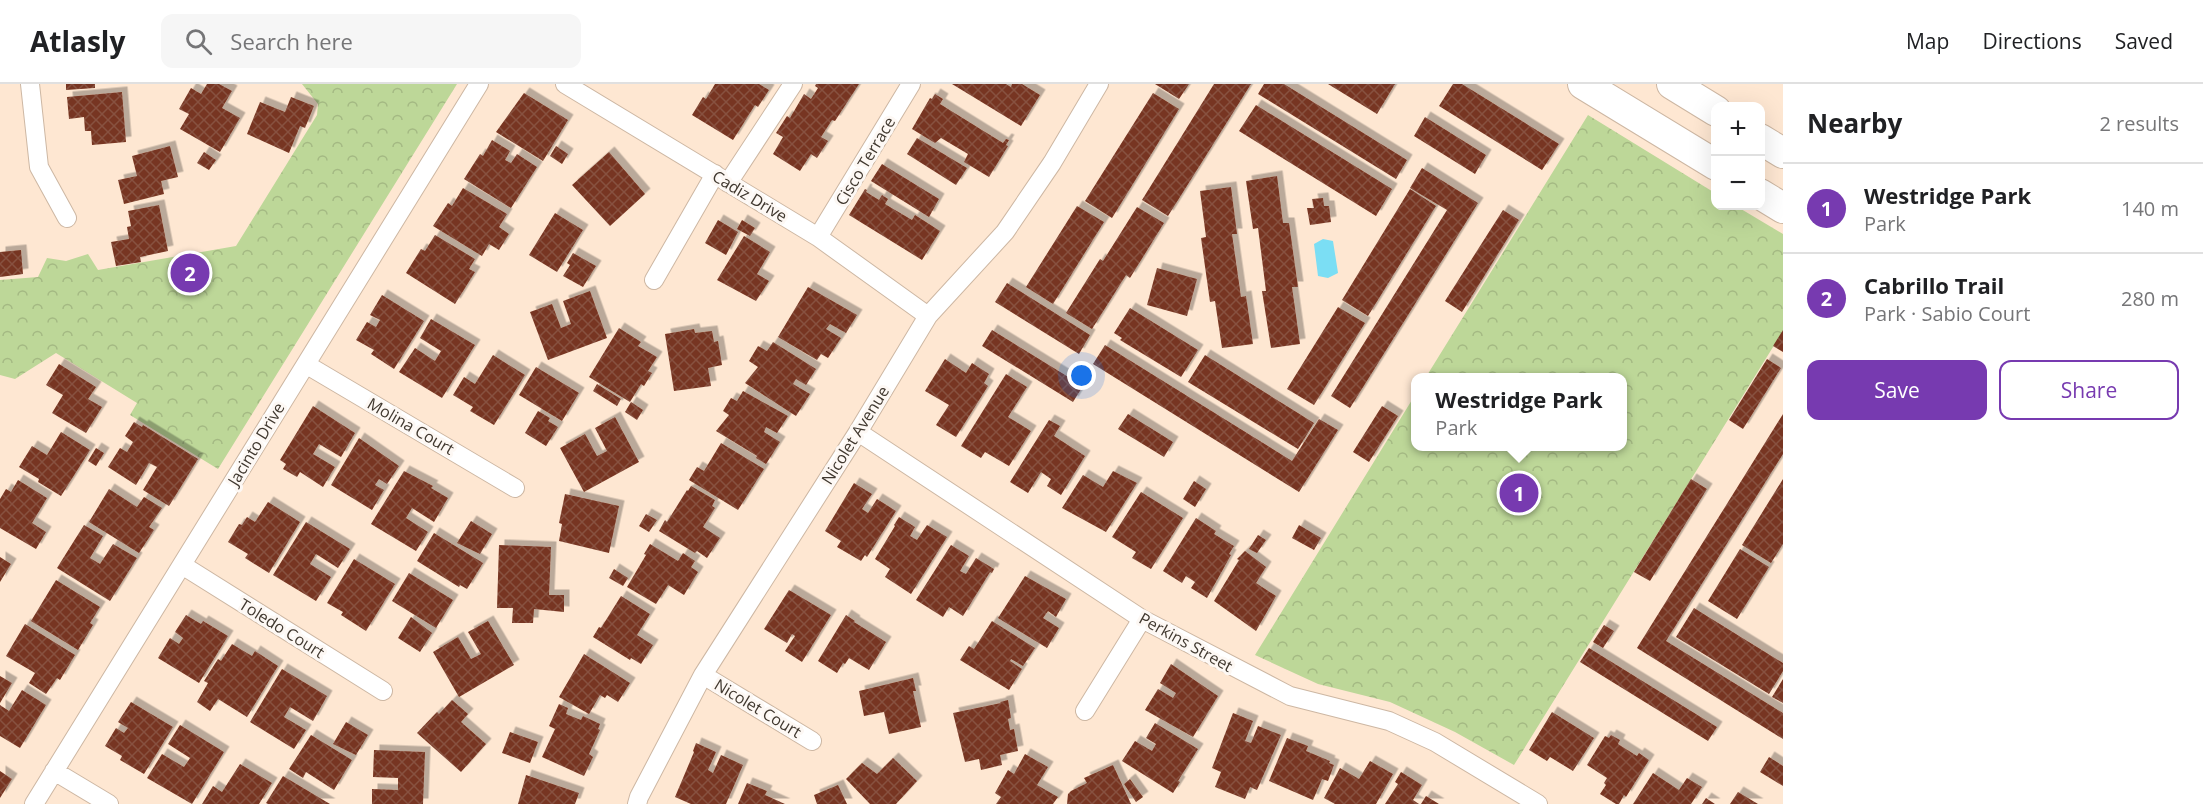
<!DOCTYPE html>
<html lang="en">
<head>
<meta charset="utf-8">
<style>
  body { margin:0; font-family:"Open Sans",sans-serif; background:#f6f6f6; color:#202124 }
  .controls { position:absolute; right:18px; top:18px; display:grid; overflow:hidden; border-radius:12px; box-shadow:0 6px 24px #0002 }
  .controls button { width:54px; height:54px; display:grid; place-items:center; padding:0; border:0; border-bottom:2px solid #e0e0e0; background:#fff; color:#202124; font:30px sans-serif }
  .you { position:absolute; left:1082px; top:292px; width:21px; height:21px; margin:-15px; border:4px solid #fff; border-radius:50%; background:#1a73e8; box-shadow:0 0 0 9px #1a73e833 }
  .badge { display:grid; place-items:center; width:39px; height:39px; border-radius:50%; background:#773ab0; color:#fff; font-size:20px; font-weight:700 }
  .pin { position:absolute; translate:-50% -50%; border:3px solid #fff; box-shadow:0 2px 6px #0006 }
  .popup { position:absolute; left:1411px; top:289px; width:216px; height:78px; box-sizing:border-box; display:grid; place-content:center; border-radius:12px; background:#fff; filter:drop-shadow(0 2px 4px #0005); font-size:20px; white-space:nowrap; color:#757577 }
  .popup b { font-size:22px; color:#202124 }
  .popup::after { content:''; position:absolute; left:50%; top:100%; margin-left:-12px; border:12px solid transparent; border-top-color:#fff }
  .list { margin:0; padding:0; list-style:none }
  h2 { display:flex; justify-content:space-between; align-items:center; height:78px; margin:0; padding:0 24px; font-size:26px }
  h2 small { font-size:20px; font-weight:400; color:#757577 }
  .list li { display:grid; grid-template-columns:39px 1fr auto; gap:18px; align-items:center; box-sizing:border-box; height:90px; padding:0 24px; border-top:2px solid #e0e0e0 }
  .list b { display:block; font-size:22px; white-space:nowrap }
  .list p { margin:0; font-size:20px; white-space:nowrap; color:#757577 }
  .list em { font-size:20px; font-style:normal; color:#757577 }
  .actions { display:flex; gap:12px; padding:18px 24px }
  .actions a { flex:1; padding:14px 0; border:2px solid #773ab0; border-radius:12px; text-align:center; font-size:21px; color:#773ab0 }
  .actions .main { background:#773ab0; color:#fff }
  .icon { flex:none; width:33px; height:33px; fill:none; stroke:currentColor; stroke-width:2; stroke-linecap:round; stroke-linejoin:round }
  .map { position:relative; flex:none; width:1783px; height:720px; overflow:hidden }
  header { display:flex; align-items:center; gap:36px; box-sizing:border-box; height:84px; padding:0 30px; background:#fff; border-bottom:2px solid #e0e0e0 }
  header strong { font-size:28px }
  nav { display:flex; gap:33px; margin-inline-start:auto; font-size:21px }
  .search { width:420px; height:54px; background:#f6f6f6; display:flex; align-items:center; gap:15px; box-sizing:border-box; padding:0 21px; border-radius:12px; color:#757577; font-size:22px }
  main { display:flex }
  aside { flex:1; background:#fff }
  .map>svg:first-child { display:block }
  .park { fill:url(#park-crowns) }
  .water { fill:#7bdef4 }
  .building { fill:url(#building-cross-hatch); filter:url(#shadow) }
  .lines { fill:none; stroke-linecap:round; stroke-linejoin:round }
  .minor-casing { stroke:#cdb7a3; stroke-width:20 }
  .primary-casing { stroke:#cdb7a3; stroke-width:32 }
  .minor { stroke:#fff; stroke-width:18 }
  .primary { stroke:#fff; stroke-width:30 }
  .labels { text-anchor:middle; stroke-width:6; stroke-linejoin:round; paint-order:stroke }
  .street-label { font-size:16px; fill:#40382f; stroke:#fdf8f4 }
</style>
</head>
<body>
<header>
<strong>Atlasly</strong>
<div class="search"><svg class="icon" aria-label="search" viewBox="0 0 24 24"><circle cx="10" cy="10" r="6"/><path d="M15 15l6 6"/></svg>Search here</div>
<nav><a>Map</a><a>Directions</a><a>Saved</a></nav>
</header>
<main>
<div class="map">
<svg width="1783" height="720" viewBox="0 0 1783 720">
  <defs>
    <pattern id="park-crowns" width="20" height="18" patternUnits="userSpaceOnUse" patternTransform="scale(1.5)"><rect width="20" height="18" fill="#bdd798"/><path d="M2 6a3 3 0 1 1 6 0M12 15a3 3 0 1 1 6 0" fill="none" stroke="#a4b983"/></pattern>
    <pattern id="building-cross-hatch" width="8" height="8" patternUnits="userSpaceOnUse" patternTransform="scale(1.5)"><rect width="8" height="8" fill="#773521"/><path d="M0 0l8 8M0 8l8-8" fill="none" stroke="#875141"/></pattern>
    <filter id="shadow"><feDropShadow dx="5.5" dy="-5.5" stdDeviation="0" flood-color="#0004"/></filter>
  </defs>
  <rect width="100%" height="100%" fill="#fee7d2"/>
  <path class="park" d="M302,0H457L218,385L130,331L137,319L56,269L15,295L0,291V196L38,193L47,174L66,177L88,170L98,186L236,162L317,31L318,20Z
    M1588,31L1715,109L1716,122H1736L1783,150V247L1514,681L1455,648L1390,618L1318,600L1255,571L1415,311L1416,362H1622V294L1426,293Z"/>
  <path class="water" d="M1323,155L1333,157L1338,189L1328,194L1318,192L1314,160Z"/>
  <path class="building" d="M66,0H95V4L66,6Z
    M207,0H219L232,7L222,24L240,34L220,68L180,45L189,30L179,25L191,4L201,10Z
    M715,0H759L769,6L758,23L755,21L733,56L692,31L703,13L706,15Z
    M816,0H859L835,37L832,36L821,53L828,57L817,74L811,70L800,87L773,70L783,53L776,49L787,32L790,34L804,10L811,15L818,4L815,2Z
    M952,0H1006L1011,3L1012,0H1022L1040,11L1021,42Z
    M1155,0H1189L1179,15Z
    M1214,0H1251L1168,132L1142,116Z
    M1264,0H1284L1407,76L1396,95L1258,10Z
    M1328,0H1395L1377,30Z
    M1453,0H1462L1559,60L1542,86L1439,22Z
    M122,8L126,58L92,61L91,47H85L84,33L69,35L67,13Z
    M524,9L568,36L543,77L496,48Z
    M1153,9L1179,25L1112,134L1085,117Z
    M935,10L943,15L940,20L1003,59L1006,55L1009,56L1006,61L1008,62L989,93L964,78L968,70L941,54L935,59L912,45L930,14L932,15Z
    M291,13L314,22L305,44L300,42L289,69L247,50L260,18L285,28Z
    M1256,21L1392,105L1376,132L1239,47Z
    M1425,33L1486,71L1475,90L1414,52Z
    M917,54L967,84L956,101L907,70Z
    M492,56L510,67L505,76L511,79L517,70L537,83L511,124L464,95L480,70L483,72Z
    M170,62L178,93L161,97L164,110L124,120L118,96L137,92L132,72Z
    M556,62L568,70L562,80L550,72Z
    M204,68L216,76L209,86L197,79Z
    M609,68L645,110L610,142L572,101Z
    M882,80L939,115L929,133L871,97Z
    M1422,84L1478,119L1350,324L1331,312L1447,126L1410,104Z
    M1277,92L1283,139H1289L1298,203H1292L1300,260L1271,264L1262,207H1266L1258,144L1253,145L1246,97Z
    M1231,103L1237,150H1232L1241,213L1246,212L1253,260L1222,264L1215,217L1210,218L1201,154L1206,153L1200,107Z
    M463,104L507,130L499,143L509,150L499,166L489,160L482,172L433,142L448,119L452,122Z
    M865,105L867,106L866,108L879,116L882,111L888,115L885,120L912,136L915,131L940,147L922,176L849,131Z
    M1410,105L1436,122L1368,232L1342,216Z
    M1323,114L1324,122H1329L1331,138L1310,141L1307,124H1314L1312,115Z
    M159,121L168,167L140,173L141,178L116,182L111,158L129,155L127,143L131,142L128,127Z
    M1077,122L1104,138L1053,220L1026,203Z
    M1137,123L1164,139L1130,194L1126,191L1092,245L1066,229L1100,175L1103,177Z
    M1503,126L1519,136L1462,228L1445,217Z
    M555,129L583,146L557,188L529,171Z
    M718,136L738,148L726,171L705,159Z
    M742,136L755,144L750,152L737,145Z
    M435,151L475,175L469,185L475,188L455,220L406,189L421,165L425,167Z
    M744,152L770,168L757,190L769,197L756,217L717,196Z
    M21,166L23,190L0,193V168Z
    M573,169L596,182L583,203L563,192L570,181L567,179Z
    M1157,184L1197,195L1187,232L1147,221Z
    M1007,199L1090,251L1079,270L995,218Z
    M808,203L857,231L846,249L830,240L826,245L841,254L828,274L821,270L817,276L778,253Z
    M590,207L607,254L548,276L530,228L552,220L561,244L571,240L563,217Z
    M382,211L424,237L394,285L371,270L374,266L356,256L367,238L376,243L380,236L370,231Z
    M1338,223L1365,239L1314,321L1287,305Z
    M1130,224L1198,266L1181,293L1120,256L1122,254L1114,249Z
    M431,235L475,261L442,314L399,288L415,264L435,277L441,267L420,254Z
    M619,244L641,258L638,262L657,273L648,287L652,289L644,302L641,300L630,318L589,293Z
    M694,245L695,249L712,247L714,258L718,257L722,281L708,284L711,302L674,307L665,250Z
    M992,246L1083,302L1073,318L982,262Z
    M1783,246V268L1773,262Z
    M773,258L816,285L806,301L796,295L793,300L810,310L796,332L745,299L758,283L749,277L758,262L767,267Z
    M1105,261L1292,377L1319,335L1338,346L1299,408L1093,280Z
    M493,271L525,291L494,341L470,327L473,323L453,311L464,293L475,300Z
    M1205,271L1314,339L1298,365L1188,298Z
    M945,275L966,289L972,279L989,290L984,299L988,302L956,353L936,341L949,321L925,307Z
    M1767,275L1781,284L1743,345L1729,336Z
    M59,280L96,303L88,315L102,323L86,349L52,329L63,311L46,301Z
    M536,283L579,309L562,337L519,311Z
    M1006,290L1027,303L1008,333L1031,347L1009,382L985,368L981,374L961,362Z
    M597,300L621,315L617,322L593,307Z
    M743,307L788,332L777,349L766,343L764,348L780,358L766,380L756,374L757,372L716,347L729,331L723,327L731,314L737,317Z
    M631,318L643,326L637,336L625,328Z
    M313,322L355,349L341,373L319,360L313,370L335,383L323,403L300,388L297,393L283,385L286,380L280,376Z
    M1382,322L1398,332L1369,378L1353,368Z
    M538,327L550,334L548,337L558,343L546,362L525,349Z
    M1128,330L1173,358L1164,373L1118,345Z
    M1783,330V370L1666,557L1783,629V655L1637,564Z
    M615,333L639,378L584,408L560,364L585,350L597,372L607,367L595,344Z
    M1049,336L1060,342L1054,352L1085,372L1061,411L1047,402L1051,395L1041,388L1028,409L1010,398Z
    M134,338L142,343L143,341L198,375L169,422L143,406L157,383L149,379L136,401L108,383L120,364L127,368L133,358L125,352Z
    M61,348L90,366L61,412L38,398L39,395L19,383L32,362L47,371Z
    M359,354L399,382L387,400L379,395L375,401L384,406L372,426L331,401Z
    M721,359L764,385L738,426L689,396L697,383L704,387Z
    M96,364L104,369L96,382L88,377Z
    M404,387L433,402L431,404L448,414L434,438L412,424L406,434L428,448L416,467L371,440Z
    M1113,387L1137,399L1106,448L1062,424L1083,391L1103,403Z
    M1691,395L1707,405L1650,497L1634,488Z
    M1783,395V460L1771,479L1742,461Z
    M18,396L47,414L32,439L46,448L36,465L0,444V415L6,405L11,408Z
    M1194,397L1206,405L1195,423L1183,415Z
    M854,399L872,410L862,425L868,429L877,415L896,427L867,473L865,471L861,477L837,463L841,457L825,447Z
    M691,402L715,416L712,422L715,424L703,443L720,454L707,474L697,467L695,469L659,447L665,436L667,438L687,406L688,407Z
    M109,405L137,423L144,413L162,424L149,443L154,446L139,469L89,438Z
    M1141,408L1183,434L1151,485L1132,474L1136,468L1112,453Z
    M565,410L619,422L609,469L559,457L562,440L559,439Z
    M268,418L300,438L269,489L245,474L248,470L228,458L239,440L242,441L247,433L255,438Z
    M646,430L657,436L649,448L639,442Z
    M899,433L915,443L910,452L917,456L927,441L947,453L911,510L885,493L890,485L875,475L895,442L894,441Z
    M1196,434L1216,447L1214,450L1234,462L1229,470L1231,471L1207,514L1191,504L1195,498L1186,492L1182,499L1163,487Z
    M471,437L492,450L480,470L457,459Z
    M306,438L350,465L338,484L316,470L310,480L331,493L316,517L273,491Z
    M84,441L103,452L90,474L100,480L113,460L137,474L110,517L57,484Z
    M1299,441L1321,454L1314,466L1292,454Z
    M434,449L483,479L467,505L460,501L459,503L417,477Z
    M1258,451L1266,456L1257,469L1249,465Z
    M650,460L678,477L683,469L695,477L691,483L698,488L684,511L668,501L656,520L627,503L646,471L644,470Z
    M499,461L551,463L549,511H564V528L534,525L533,539H512L513,524H497Z
    M951,461L969,472L960,487L966,490L976,474L994,485L992,489L990,488L963,532L949,523L943,533L916,516Z
    M1740,465L1769,483L1737,535L1708,517Z
    M1245,467L1266,483L1256,499L1276,512L1256,547L1214,517L1239,476L1237,475Z
    M0,473L11,480L0,498Z
    M354,475L395,500L366,547L341,531L343,528L327,519Z
    M614,485L628,494L623,502L609,494Z
    M409,489L453,516L436,544L392,517Z
    M1025,492L1066,515L1056,533L1048,527L1043,534L1059,544L1047,564L998,534Z
    M56,496L100,523L90,539L93,541L78,566L31,537Z
    M789,506L831,531L802,578L785,567L795,552L792,550L787,559L764,545Z
    M621,512L650,530L637,551L653,561L641,580L631,574L630,576L593,553L599,543L601,544Z
    M1694,524L1783,579V587L1769,610L1676,553Z
    M186,531L201,540L203,537L228,552L199,599L158,574L170,554L179,560L183,554L175,548Z
    M846,531L855,537L854,538L886,558L869,586L849,574L845,580L843,579L837,589L818,577Z
    M411,533L432,549L420,568L398,554Z
    M488,537L514,581L459,613L433,568L458,553L471,575L481,570L468,548Z
    M992,537L1035,564L1023,582L1011,575L1010,577L1022,585L1009,606L960,576L969,562L974,565Z
    M25,540L75,571L60,596L57,594L46,610L29,599L35,589L6,572Z
    M1604,541L1614,547L1603,564L1593,558Z
    M232,560L252,572L255,567L278,582L247,633L218,615L210,627L197,618L208,599L204,597L218,575L221,577Z
    M1589,564L1717,643L1708,657L1580,578Z
    M584,570L630,599L618,618L607,611L605,614L600,611L589,630L559,613Z
    M1171,580L1218,612L1193,653L1145,626L1158,605L1173,614L1176,609L1160,599Z
    M282,585L327,612L313,637L290,623L284,633L306,646L294,665L250,638Z
    M0,592L12,599L0,619Z
    M913,594L916,607H913L921,643L889,650L884,628L864,632L859,607Z
    M1783,595V619L1772,613Z
    M22,606L46,621L20,664L0,652V621L9,627Z
    M452,616L468,630L461,638L486,660L461,688L417,649L437,628L439,630Z
    M1008,616L1011,634L1008,635L1010,646L1014,645L1018,667L1000,671L1002,681L981,686L979,675L965,678L953,629L1001,619L1000,618Z
    M131,618L173,643L144,690L120,676L122,672L105,662L116,644L124,649L128,644L118,638Z
    M559,620L568,624L566,630L581,636L583,632L600,640L598,645L600,646L589,670L593,673L584,692L542,673L555,645L549,642Z
    M1552,628L1594,654L1573,687L1550,673L1547,677L1529,666Z
    M1233,629L1253,637L1245,657L1251,659L1258,642L1281,651L1257,706L1250,703L1245,715L1215,703L1221,688L1212,684Z
    M346,638L368,651L356,671L333,660Z
    M1155,639L1198,665L1178,697L1180,698L1173,709L1122,677L1135,657L1152,667L1156,660L1146,654Z
    M180,641L224,668L192,720L147,694L162,670L184,683L190,674L168,660Z
    M510,648L538,658L530,679L502,669Z
    M311,651L352,676L334,706L306,688L303,694L289,685Z
    M1611,651L1620,656L1618,660L1637,672L1639,669L1649,676L1626,713L1624,711L1619,720H1616L1600,710L1606,701L1604,699L1607,694L1587,681L1605,652L1609,654Z
    M1287,654L1308,662L1306,667L1330,677L1329,679L1334,681L1328,697L1322,695L1313,716L1269,697Z
    M696,659L716,668L708,686L713,689L721,671L743,681L726,720H691L675,713L694,668L693,667Z
    M374,666L425,668L423,720H372V705L398,706V694L373,693Z
    M1025,670L1048,683L1037,701L1058,713L1053,720H996L1001,713L995,709L1008,686L1014,690Z
    M1769,673L1783,682V702L1760,688Z
    M893,674L917,697L896,720H870L846,695L862,679L877,690Z
    M1370,677L1393,690L1376,720H1335L1324,714L1340,684L1359,695Z
    M240,680L272,699L259,720H202L213,702L222,708Z
    M1113,681L1131,720H1067L1068,710L1071,707L1087,699L1084,694Z
    M0,687L12,695L0,714Z
    M1401,688L1422,701L1413,716L1419,720H1385L1398,700L1395,698Z
    M1653,689L1679,706L1687,694L1702,703L1691,720H1633Z
    M526,691L579,709L575,720H518Z
    M283,692L330,720H268L266,719Z
    M1130,695L1143,713L1136,718L1124,700Z
    M747,699L767,707L765,711L785,720H738Z
    M838,701L847,720H817L814,711Z
    M1738,708L1758,720H1730Z
    M1426,712L1439,720H1421Z
    M1706,714L1715,720H1702Z"/>
  <g class="lines">
    <g class="minor-casing">
      <path id="minor" d="M30,0L39,83L67,134
        M565,0L818,153L928,232
        M728,99L793,0
        M818,153L911,0
        M654,196L715,90
        M307,281L515,404
        M858,348L1142,535L1290,612L1389,637L1435,658L1538,720
        M182,481L383,607
        M703,591L812,657
        M1085,627L1142,535
        M54,687L109,720
        M34,720L479,0
        M637,720L639,713L703,591L858,348L928,232L1005,148L1052,79L1099,0"/>
    </g>
    <g class="primary-casing">
      <path id="primary" d="M1583,0L1716,81
        M1672,0L1716,27
        M1760,55L1783,69
        M1760,110L1783,124"/>
    </g>
    <use href="#minor" class="minor"/>
    <use href="#primary" class="primary"/>
  </g>
  <g class="labels">
    <g class="street-label">
      <text transform="translate(865 77) rotate(-59)" y="6">Cisco Terrace</text>
      <text transform="translate(750 112) rotate(31)" y="6">Cadiz Drive</text>
      <text transform="translate(411 342) rotate(30)" y="6">Molina Court</text>
      <text transform="translate(855 351) rotate(-58)" y="6">Nicolet Avenue</text>
      <text transform="translate(256 360) rotate(-59)" y="6">Jacinto Drive</text>
      <text transform="translate(282 544) rotate(32)" y="6">Toledo Court</text>
      <text transform="translate(1186 558) rotate(29)" y="6">Perkins Street</text>
      <text transform="translate(758 624) rotate(31)" y="6">Nicolet Court</text>
    </g>
  </g>
</svg>
<div class="controls">
<button>+</button>
<button>−</button>
</div>
<div class="you"></div>
<div class="pin badge" style="left:1519px;top:409px">1</div>
<div class="popup"><b>Westridge Park</b>Park</div>
<div class="pin badge" style="left:190px;top:189px">2</div>
</div>
<aside>
<h2>Nearby<small>2 results</small></h2>
<ul class="list">
<li><span class="badge">1</span><div><b>Westridge Park</b><p>Park</p></div><em>140 m</em></li>
<li><span class="badge">2</span><div><b>Cabrillo Trail</b><p>Park · Sabio Court</p></div><em>280 m</em></li>
</ul>
<div class="actions"><a class="main">Save</a><a>Share</a></div>
</aside>
</main>
</body>
</html>
